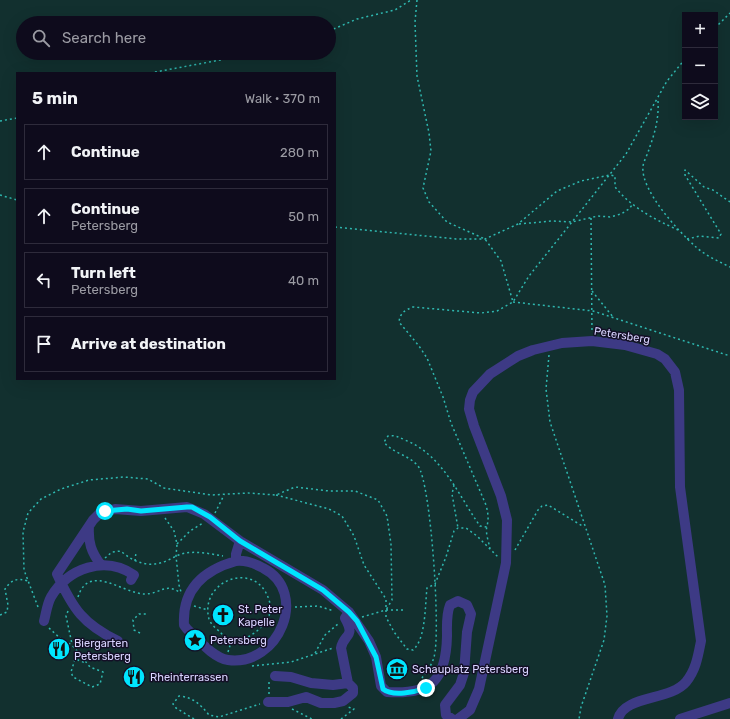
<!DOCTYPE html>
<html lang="en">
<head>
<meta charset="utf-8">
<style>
  body { margin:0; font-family:Rubik,sans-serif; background:#1c1929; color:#f1f3f6 }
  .controls { position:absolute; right:12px; top:12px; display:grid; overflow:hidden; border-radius:0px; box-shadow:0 4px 16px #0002 }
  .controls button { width:36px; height:36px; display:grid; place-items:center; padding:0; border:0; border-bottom:1px solid #2e2b3b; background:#0e0b1c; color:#f1f3f6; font:20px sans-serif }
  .stop { position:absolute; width:12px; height:12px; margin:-9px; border:3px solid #00e5ff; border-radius:50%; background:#fff }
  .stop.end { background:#00e5ff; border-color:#fff; box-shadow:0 1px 4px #0008 }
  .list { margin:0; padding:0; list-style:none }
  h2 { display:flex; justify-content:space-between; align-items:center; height:52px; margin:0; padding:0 16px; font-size:17px }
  h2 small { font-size:13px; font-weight:400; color:#9b9ba3 }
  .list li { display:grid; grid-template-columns:26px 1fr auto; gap:12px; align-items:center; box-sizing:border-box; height:56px; margin:0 8px 8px; padding:0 8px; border:1px solid #2e2b3b; border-radius:0px }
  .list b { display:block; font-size:15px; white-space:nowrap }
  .list p { margin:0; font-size:13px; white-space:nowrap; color:#9b9ba3 }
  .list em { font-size:13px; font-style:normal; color:#9b9ba3 }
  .icon { flex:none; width:22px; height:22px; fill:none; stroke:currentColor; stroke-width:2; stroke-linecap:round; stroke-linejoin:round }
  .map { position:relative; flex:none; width:730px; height:719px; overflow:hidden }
  .search { position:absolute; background:#0e0b1c; box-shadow:0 4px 16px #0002; left:16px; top:16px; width:320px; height:44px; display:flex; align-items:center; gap:10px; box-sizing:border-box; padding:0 14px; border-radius:22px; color:#9b9ba3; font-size:15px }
  .panel { position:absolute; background:#0e0b1c; box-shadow:0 4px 16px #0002; left:16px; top:72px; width:320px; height:308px; border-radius:0px }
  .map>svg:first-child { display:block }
  .green { fill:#12302f; fill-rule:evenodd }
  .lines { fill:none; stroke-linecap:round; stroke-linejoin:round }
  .path { stroke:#2fb8b0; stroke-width:1.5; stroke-dasharray:2 3; stroke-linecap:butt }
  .minor { stroke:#3d3a85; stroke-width:10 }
  .route { stroke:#00e5ff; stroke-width:5 }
  .labels { text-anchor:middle; stroke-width:3; stroke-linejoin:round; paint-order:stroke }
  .street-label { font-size:11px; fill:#d9d4ff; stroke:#130f26 }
  .poi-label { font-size:11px; fill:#d9d4ff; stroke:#130f26; text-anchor:start }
</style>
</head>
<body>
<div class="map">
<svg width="730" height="719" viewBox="0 0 730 719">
  <rect width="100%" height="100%" fill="#130f26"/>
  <path class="green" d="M0,0H730V719H0ZM685,15H715V117H685ZM23,23H329V53H23ZM17,73H335V379H17Z"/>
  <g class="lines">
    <path class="path" d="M417,0L415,22L417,76L429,133L431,151L423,188L429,202L447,222L485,239L501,261L513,302
      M715,28L730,13
      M329,31L357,19L395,10L411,0
      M150,73L258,53
      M658,101C659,118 655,133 649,149C648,154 644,160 643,166C640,190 679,232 696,247C706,256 718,261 730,267
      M0,121L17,118
      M0,195L17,200
      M591,218L592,333
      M519,224L552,221L572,222L598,216L610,217L621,214L629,209L632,205
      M335,227L456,239H485L518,224L557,191L581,181L610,175L615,176V187C632,208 654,219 678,230
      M687,239L700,236L719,238L721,234L685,175V170L704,187L713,190L730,202
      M592,291L613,317
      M513,302L593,311L730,356
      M549,355L546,389L550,422L605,585L607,616L604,640L581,707L579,719
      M454,485L452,494L458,528
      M276,495L329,509L342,516L354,536L364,565L386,599V617L394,632L407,649L413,650C426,639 425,605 427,588L435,584L446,557L454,531L458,528H466L477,536L498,557
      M215,513L224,495
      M165,518L174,531L177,544L176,556L179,585L181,592
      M177,544L190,531L203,523
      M490,549C489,542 485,533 487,526C489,518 488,513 486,505L451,423L443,397L427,358L419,346L399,322C400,313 405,310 413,307L481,313L497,311L513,302L529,276L626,154L667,81L685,59
      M515,550L538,510L542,506L548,505L584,527
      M105,558L112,552L121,551C134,563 150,568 166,561C173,558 179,554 186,553C198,551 211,554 223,556
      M135,561L136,552
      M78,597C89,562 123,594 145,594C161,594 164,582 181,593
      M194,606L208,610
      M38,607L24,570L23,532L28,513L41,499L61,489L89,480L124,477L148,479L164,488L211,495L248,493L276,495L295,487L329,491H355L378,500L387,516L391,544L392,600L386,610
      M295,607L318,606L334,611
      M271,609C268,628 237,652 221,633C217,629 211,625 209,619C198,578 264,556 271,609H277
      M68,611L66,616L72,644
      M0,615L7,612L8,605L5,589C12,579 17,578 28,581
      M362,617L386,610H405
      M49,628L62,640L72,645L90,667L103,672L100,684L92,687L73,677L71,672L75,659L86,663
      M140,633L134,630L133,620L139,614H148
      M228,652L232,639
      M315,653L325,635L338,624
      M252,666L291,662L333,648
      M422,678C426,672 432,665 434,657C441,635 431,482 418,466C409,455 392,453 384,442L388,436C395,435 399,437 405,440C443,455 458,495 480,526L487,527
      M269,682V695
      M292,709L312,719
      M194,719L176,708L173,704L179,696C193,697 201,705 209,715L219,717L260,704
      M341,719L354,709L348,707"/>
    <path class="minor" d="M89,526C88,542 91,552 101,565
      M236,561C246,560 254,563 263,568C310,592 279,667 228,660C213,658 198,639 187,629L184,625C182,589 204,570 236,561Z
      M236,561V554L240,541
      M44,621C46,614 47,604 51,597C68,568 105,555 134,575L131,580
      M118,641C83,624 73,609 57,574L93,520L100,513L115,509L141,511L187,507L204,514L240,541L323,590L349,612L369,641L376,657L381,686L387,692C432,695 446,680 447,636C447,626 446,615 450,605L458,601L467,605L471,614L467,632L464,673L460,685L445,705L446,715L452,719
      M275,676L291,677L311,683L333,685L348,683
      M268,702H288L306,697L321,703H334L343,701L353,693V688L348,683L341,648C344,633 356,638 345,618L349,612
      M458,719L470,710L479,689L506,563L507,520L501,496L474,426L469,409L470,400L473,392L490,374L518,356L533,350L562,343L592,341L625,345L657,354L665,359L675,372L679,390L680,487L701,641C698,656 696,670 686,682C670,701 624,695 618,719
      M680,719L730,703"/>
  </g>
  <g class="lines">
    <path class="route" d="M105,511L127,509L141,511L187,507H192L210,517L240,541L323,590L349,612L357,621L376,657L383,689C393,697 415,692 426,688"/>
  </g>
  <defs>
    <g id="church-disc" transform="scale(1.15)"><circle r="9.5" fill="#00e5ff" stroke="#130f26"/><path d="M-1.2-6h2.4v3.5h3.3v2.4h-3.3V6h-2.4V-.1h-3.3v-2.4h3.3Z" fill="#111"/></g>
    <g id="sight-disc" transform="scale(1.15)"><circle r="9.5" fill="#00e5ff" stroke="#130f26"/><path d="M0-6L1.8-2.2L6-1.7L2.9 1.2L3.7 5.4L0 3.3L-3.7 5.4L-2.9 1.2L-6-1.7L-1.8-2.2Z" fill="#111"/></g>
    <g id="restaurant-disc" transform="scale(1.15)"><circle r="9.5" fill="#00e5ff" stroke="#130f26"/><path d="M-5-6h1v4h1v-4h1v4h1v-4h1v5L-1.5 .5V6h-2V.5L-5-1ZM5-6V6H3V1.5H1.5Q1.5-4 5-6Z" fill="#111"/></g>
    <g id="museum-disc" transform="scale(1.15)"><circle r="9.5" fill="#00e5ff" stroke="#130f26"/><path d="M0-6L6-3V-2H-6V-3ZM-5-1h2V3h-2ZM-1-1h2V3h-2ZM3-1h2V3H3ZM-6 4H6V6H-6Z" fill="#111"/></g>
  </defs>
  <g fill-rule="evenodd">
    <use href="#church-disc" x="223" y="615"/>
    <use href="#sight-disc" x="195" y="640"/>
    <use href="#restaurant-disc" x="59" y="649"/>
    <use href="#museum-disc" x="397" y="669"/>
    <use href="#restaurant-disc" x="134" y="677"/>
  </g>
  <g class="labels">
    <g class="street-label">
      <text transform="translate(622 335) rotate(9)" y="4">Petersberg</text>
    </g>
    <g class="poi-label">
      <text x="238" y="613">St. Peter<tspan x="238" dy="13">Kapelle</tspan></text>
      <text x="210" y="644">Petersberg</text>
      <text x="74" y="647">Biergarten<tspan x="74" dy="13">Petersberg</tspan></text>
      <text x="412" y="673">Schauplatz Petersberg</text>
      <text x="150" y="681">Rheinterrassen</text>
    </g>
  </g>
</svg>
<div class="controls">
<button>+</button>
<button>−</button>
<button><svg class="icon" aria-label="layers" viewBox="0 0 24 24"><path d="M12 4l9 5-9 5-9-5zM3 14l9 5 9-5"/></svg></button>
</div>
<div class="stop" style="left:105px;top:511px"></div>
<div class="stop end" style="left:426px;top:688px"></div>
<div class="search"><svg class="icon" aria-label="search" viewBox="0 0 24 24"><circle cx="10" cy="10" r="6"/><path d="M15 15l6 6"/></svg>Search here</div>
<section class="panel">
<h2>5 min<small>Walk · 370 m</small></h2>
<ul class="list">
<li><svg class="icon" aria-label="ahead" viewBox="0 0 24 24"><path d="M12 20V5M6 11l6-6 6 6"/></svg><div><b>Continue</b></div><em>280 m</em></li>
<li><svg class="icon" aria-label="ahead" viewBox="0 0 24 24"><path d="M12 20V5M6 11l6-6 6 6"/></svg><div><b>Continue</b><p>Petersberg</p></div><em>50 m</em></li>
<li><svg class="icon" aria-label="left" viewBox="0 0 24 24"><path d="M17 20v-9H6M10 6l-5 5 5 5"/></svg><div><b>Turn left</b><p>Petersberg</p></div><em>40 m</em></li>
<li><svg class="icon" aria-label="arrive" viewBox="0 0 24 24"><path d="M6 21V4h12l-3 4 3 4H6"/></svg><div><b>Arrive at destination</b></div></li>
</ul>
</section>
</div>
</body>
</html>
